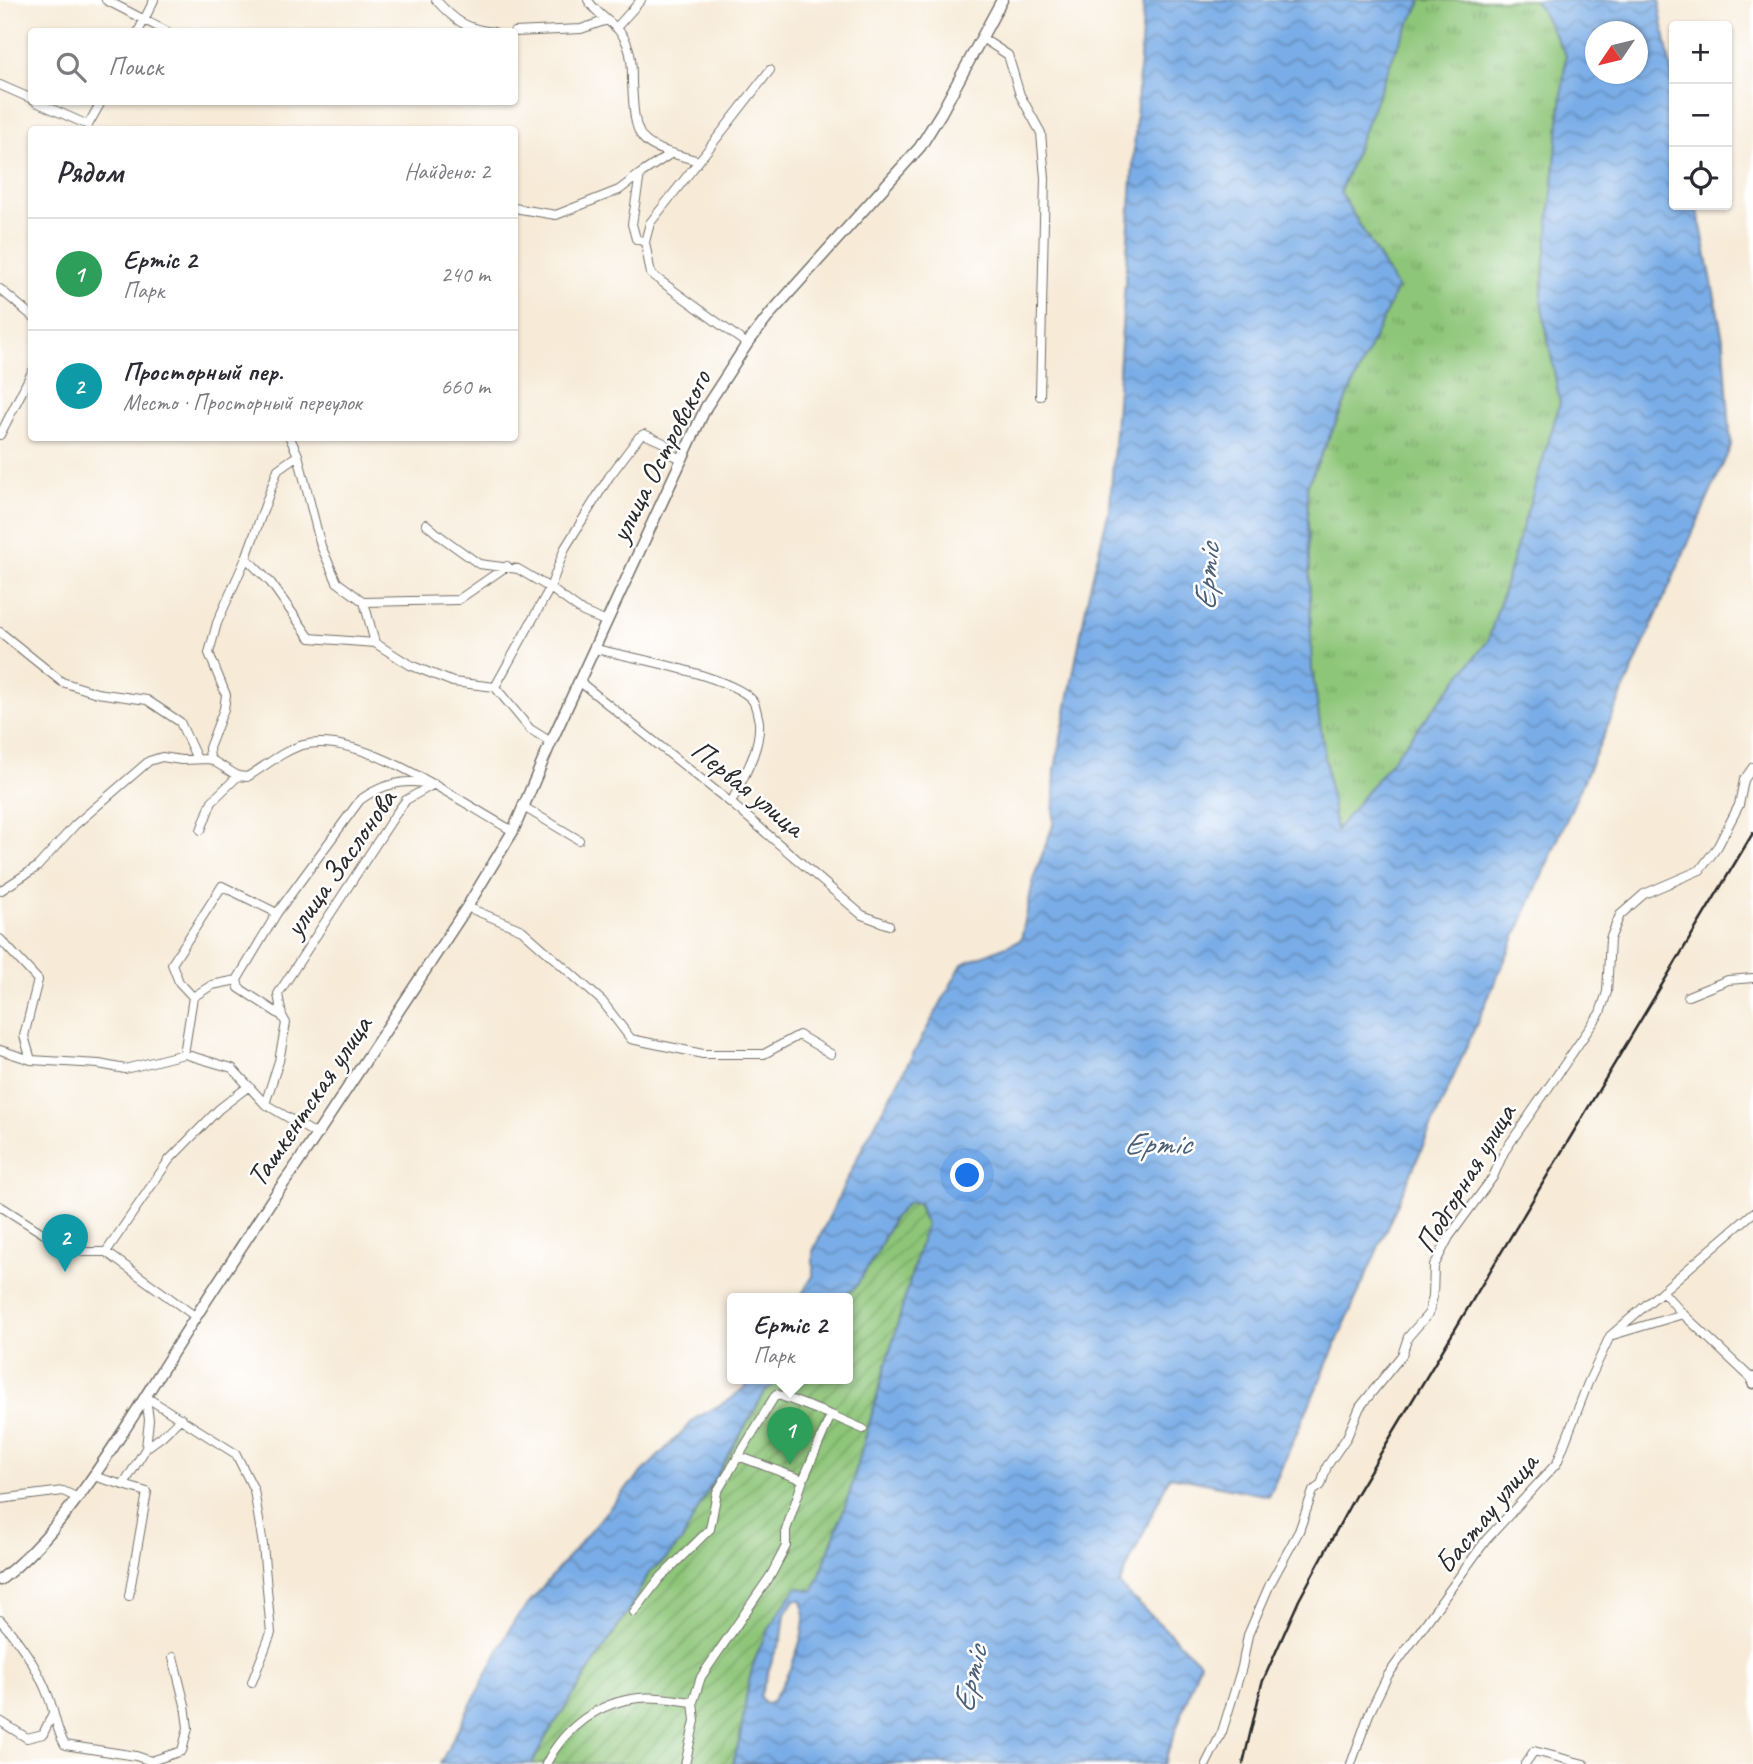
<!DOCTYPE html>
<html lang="ru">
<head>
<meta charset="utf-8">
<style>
  body { margin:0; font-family:Caveat,sans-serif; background:#f7f7f7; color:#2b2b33 }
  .controls { position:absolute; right:21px; top:21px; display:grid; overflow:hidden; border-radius:7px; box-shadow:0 2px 5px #0004 }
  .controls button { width:63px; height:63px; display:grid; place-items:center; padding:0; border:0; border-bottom:2px solid #e1e1e2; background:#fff; color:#2b2b33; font:35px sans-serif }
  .compass { position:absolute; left:1585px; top:21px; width:63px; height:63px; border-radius:50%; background:#fff; box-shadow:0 2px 5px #0004; rotate:235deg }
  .you { position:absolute; left:968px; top:1176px; width:24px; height:24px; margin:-18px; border:5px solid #fff; border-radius:50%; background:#1a73e8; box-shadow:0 0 0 10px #1a73e833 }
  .badge { display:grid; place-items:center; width:46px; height:46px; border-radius:50%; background:#b45309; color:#fff; font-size:23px; font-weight:700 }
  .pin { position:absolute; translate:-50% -58px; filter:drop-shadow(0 2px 4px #0008) }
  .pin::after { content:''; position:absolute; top:37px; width:24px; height:21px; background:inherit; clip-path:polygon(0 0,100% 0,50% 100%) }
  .popup { position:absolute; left:727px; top:1293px; width:126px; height:91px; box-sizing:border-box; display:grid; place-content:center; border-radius:7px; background:#fff; filter:drop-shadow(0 2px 5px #0005); font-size:23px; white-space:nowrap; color:#7c7c81 }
  .popup b { font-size:26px; color:#2b2b33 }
  .popup::after { content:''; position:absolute; left:50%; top:100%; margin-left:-14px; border:14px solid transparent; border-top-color:#fff }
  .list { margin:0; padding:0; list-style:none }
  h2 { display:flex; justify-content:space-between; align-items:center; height:91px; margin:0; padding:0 28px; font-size:30px }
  h2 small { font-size:23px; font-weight:400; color:#7c7c81 }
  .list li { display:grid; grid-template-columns:46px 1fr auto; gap:21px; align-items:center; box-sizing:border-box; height:112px; padding:0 28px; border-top:2px solid #e1e1e2 }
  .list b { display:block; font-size:26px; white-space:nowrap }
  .list p { margin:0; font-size:23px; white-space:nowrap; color:#7c7c81 }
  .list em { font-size:23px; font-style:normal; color:#7c7c81 }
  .icon { flex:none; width:38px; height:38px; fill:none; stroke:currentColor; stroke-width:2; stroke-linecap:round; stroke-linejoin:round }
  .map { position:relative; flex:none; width:1753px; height:1764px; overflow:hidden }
  .search { position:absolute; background:#fff; box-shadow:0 2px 5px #0004; left:28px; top:28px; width:490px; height:77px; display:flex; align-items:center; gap:18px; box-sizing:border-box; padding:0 24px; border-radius:7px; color:#7c7c81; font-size:26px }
  .panel { position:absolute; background:#fff; box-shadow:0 2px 5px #0004; left:28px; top:126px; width:490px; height:315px; border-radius:7px }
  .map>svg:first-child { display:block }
  .grass { fill:url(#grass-tufts); stroke:#5c7852; stroke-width:2 }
  .garden { fill:url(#garden-furrows); stroke:#5c7852; stroke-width:2 }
  .water { fill:url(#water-waves); stroke:#526c89; stroke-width:2; fill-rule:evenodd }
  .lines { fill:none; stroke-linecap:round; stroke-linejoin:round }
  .street-casing { stroke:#726e68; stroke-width:10 }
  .secondary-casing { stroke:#726e68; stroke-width:13 }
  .street { stroke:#fff; stroke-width:8 }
  .secondary { stroke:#fff; stroke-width:10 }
  .rail { stroke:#2b2b2b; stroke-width:2.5 }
  .labels { text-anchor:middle; stroke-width:5; stroke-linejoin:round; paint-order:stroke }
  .street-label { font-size:30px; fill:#2b2b2b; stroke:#fff }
  .water-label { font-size:32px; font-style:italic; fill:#4b5f76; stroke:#fff }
</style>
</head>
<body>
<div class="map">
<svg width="1753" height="1764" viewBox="0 0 1753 1764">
  <defs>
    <pattern id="grass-tufts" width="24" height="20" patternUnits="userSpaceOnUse" patternTransform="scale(1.75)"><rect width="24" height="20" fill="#8ec679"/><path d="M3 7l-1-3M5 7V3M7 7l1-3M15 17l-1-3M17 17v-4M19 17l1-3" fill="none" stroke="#74a163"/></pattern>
    <pattern id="garden-furrows" width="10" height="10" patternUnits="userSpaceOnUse" patternTransform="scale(1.75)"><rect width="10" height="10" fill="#8ec679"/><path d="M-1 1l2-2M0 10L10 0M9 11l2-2" fill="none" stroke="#74a163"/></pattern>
    <pattern id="water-waves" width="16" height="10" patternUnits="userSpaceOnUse" patternTransform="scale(1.75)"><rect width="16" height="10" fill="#7aade7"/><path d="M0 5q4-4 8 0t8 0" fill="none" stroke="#648dbb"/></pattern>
  </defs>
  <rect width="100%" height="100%" fill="#fff"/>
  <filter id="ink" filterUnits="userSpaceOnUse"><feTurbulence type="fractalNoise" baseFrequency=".0143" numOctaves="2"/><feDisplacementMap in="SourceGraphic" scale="14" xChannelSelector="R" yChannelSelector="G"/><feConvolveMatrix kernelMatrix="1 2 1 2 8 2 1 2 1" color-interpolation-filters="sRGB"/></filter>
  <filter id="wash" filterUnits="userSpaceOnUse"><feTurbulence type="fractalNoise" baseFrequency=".00686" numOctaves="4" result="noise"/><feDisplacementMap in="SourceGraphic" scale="28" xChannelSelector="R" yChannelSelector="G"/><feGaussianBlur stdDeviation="1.57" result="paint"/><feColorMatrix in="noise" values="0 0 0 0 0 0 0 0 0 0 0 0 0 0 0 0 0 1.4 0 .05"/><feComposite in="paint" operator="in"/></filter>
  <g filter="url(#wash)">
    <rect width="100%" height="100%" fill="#f7ebd8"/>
    <path class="grass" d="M1422,0H1535L1566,55L1541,301L1560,403L1488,641L1336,831L1312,670L1307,486L1397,288L1340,192L1396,49Z"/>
    <path class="garden" d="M908,1203H918L926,1224L849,1495L814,1591L797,1588C777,1614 759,1641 751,1673C743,1703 744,1736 732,1764H532L547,1735L629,1610L650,1571L663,1562L682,1541L703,1499L765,1392L780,1379H848V1299H837L855,1288L879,1249L893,1218Z"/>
    <path class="water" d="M1144,0H1422L1396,49L1340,192L1397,288L1307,486L1312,670L1336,830L1488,641L1560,403L1541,301L1566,55L1535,0H1660V10L1674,86V205H1697L1724,344L1731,446L1269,1496L1170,1476L1119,1585L1200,1662L1164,1764H732C744,1736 743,1703 751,1673C759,1641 777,1614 797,1587L814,1591L849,1495L926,1224L919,1203H908L893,1218L879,1249L855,1288L837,1299H799L813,1276V1251L860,1152L962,964L1021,940L1034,877L1053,825L1055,769L1089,591L1110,506ZM1596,32H1638V74H1596ZM794,1600H802C811,1631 788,1677 771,1703H765L760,1697L773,1657L782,1638L785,1614Z
      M754,1379H780L765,1392L703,1499L682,1541L663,1562L650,1571L629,1610L547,1735L532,1764H440L514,1621L623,1492L696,1418L731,1399Z"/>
  </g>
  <g filter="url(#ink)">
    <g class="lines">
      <g class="street-casing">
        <path id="street" d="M106,0L166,31
          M436,0C455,21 466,29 494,32
          M588,0C598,18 620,24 627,44C632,56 632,69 632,82C635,146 638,144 699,161L770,70
          M616,28L641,0
          M138,32L154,0
          M514,32L581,29L607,20
          M982,38L1008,55L1020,95L1041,133L1045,178L1040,396
          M0,85L32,99
          M36,102L88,125L101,102
          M640,174L672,153
          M514,208L556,215L619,190L640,174L632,224L636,239L645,242L651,274L747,344
          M645,242L650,223L699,161
          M0,289L32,316
          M0,435L32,372
          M298,455L321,546L337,582L364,602L375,643L410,665L453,682L495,687L530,729L551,742
          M426,524L440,536L479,564L518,569L550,588L583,612L607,622
          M246,558L271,583L310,638L375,643
          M364,602L458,600L507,566
          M0,632L62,682L97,693L147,700L180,722L197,759
          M595,649C627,656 736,677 753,701C756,706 758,717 759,722C761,750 742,779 731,803
          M580,682L731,803L862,915L889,925
          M495,687L550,588L565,548L609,477L639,437L644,434L664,443L670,454L683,459
          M210,759L209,748L224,709L226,695L209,653L217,623L246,558L278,469L298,455L290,438
          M522,806L579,840
          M201,830L212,801L238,776
          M0,891L37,867L75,825L149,761L162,757L181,760L210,759L238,776L247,777C264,767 284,750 303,745C363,730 461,803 513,831
          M467,907L522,930L602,1001L631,1039L703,1054H764L799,1035L831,1054
          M0,939L38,980L24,1036L31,1060
          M237,980L277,913L360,800C379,786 400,779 424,783
          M1688,996L1728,980L1753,978
          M193,997L179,982L172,964L222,886L277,913
          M282,1016L278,994L395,815L406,800L434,784
          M0,1050L31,1060L99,1064L125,1069L184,1054L232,1068L265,1104L316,1134
          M184,1054L193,997L212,985L237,980L239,988L282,1016L286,1023L279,1061L265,1104
          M0,1206L44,1234L85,1252H106L196,1317
          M106,1252L169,1160L219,1109L249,1086
          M1662,1291L1683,1314
          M1613,1335L1683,1314L1752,1379
          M146,1397L236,1454L254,1490L263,1545L271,1633L252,1682
          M146,1448L149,1420L146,1397
          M738,1456L803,1480
          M93,1476L147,1492L129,1596
          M124,1484L146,1448L161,1437L181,1418
          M0,1499L63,1491L76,1497
          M634,1612L659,1579L710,1529L717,1492L776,1394L831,1415
          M0,1620C22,1644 38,1668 49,1698C55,1714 56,1730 65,1745L136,1756L151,1761L152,1764
          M0,1721L27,1738L43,1734L53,1713
          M151,1761L182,1751L188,1728L185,1705L173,1657
          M546,1764C564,1728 598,1702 639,1698C656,1696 676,1700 693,1702
          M685,1764L695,1721L693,1702L701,1677L771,1575L786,1546V1530L803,1480L831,1415L863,1429
          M1206,1764L1222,1732L1242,1667L1248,1635L1270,1584L1299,1531L1313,1491L1321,1485L1327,1466L1347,1437L1360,1407L1402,1355L1408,1337L1429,1313L1433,1296L1434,1266L1449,1237L1493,1177L1504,1152L1600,1013L1607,992L1610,939L1620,915L1644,894L1700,870L1718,846L1739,805L1744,780L1753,767
          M1351,1764L1369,1714L1388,1675L1486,1540L1557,1463L1588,1383L1610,1336L1753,1213
          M1525,1764L1534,1751L1584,1764"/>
      </g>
      <g class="secondary-casing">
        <path id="secondary" d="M1753,1378V1383
          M0,1580C69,1526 121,1435 167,1362C201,1307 237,1254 271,1201L298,1163L467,907L513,831L551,742L706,407L747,344L771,313L920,147L941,113L1002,0"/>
      </g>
      <use href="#street" class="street"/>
      <use href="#secondary" class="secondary"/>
      <path class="rail" d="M1243,1764L1262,1683L1299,1600L1355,1496L1753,833"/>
    </g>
  </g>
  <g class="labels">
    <g class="street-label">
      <text transform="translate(660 456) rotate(-63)" y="10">улица Островского</text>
      <text transform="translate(748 788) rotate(39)" y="10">Первая улица</text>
      <text transform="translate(340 863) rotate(-55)" y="10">улица Заслонова</text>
      <text transform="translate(309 1101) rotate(-56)" y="10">Ташкентская улица</text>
      <text transform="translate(1465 1178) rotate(-59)" y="10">Подгорная улица</text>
      <text transform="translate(1486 1513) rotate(-51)" y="10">Бастау улица</text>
    </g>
    <g class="water-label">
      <text transform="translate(1206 577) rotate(-86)" y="11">Ертіс</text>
      <text x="1157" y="1154">Ертіс</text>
      <text transform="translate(969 1679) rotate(-77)" y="11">Ертіс</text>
    </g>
  </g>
</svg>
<div class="controls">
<button>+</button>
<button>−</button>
<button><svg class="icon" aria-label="locate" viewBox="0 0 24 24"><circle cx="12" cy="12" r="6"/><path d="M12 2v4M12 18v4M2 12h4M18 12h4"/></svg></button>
</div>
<svg class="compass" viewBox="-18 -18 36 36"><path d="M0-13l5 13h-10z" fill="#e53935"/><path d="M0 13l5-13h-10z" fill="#7c7c81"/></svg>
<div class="you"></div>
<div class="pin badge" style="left:790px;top:1465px;background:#2e9e5b">1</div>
<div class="popup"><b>Ертіс 2</b>Парк</div>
<div class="pin badge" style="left:65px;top:1272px;background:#0f9aa8">2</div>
<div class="search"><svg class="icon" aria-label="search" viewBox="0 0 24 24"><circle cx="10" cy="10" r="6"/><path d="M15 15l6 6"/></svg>Поиск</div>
<section class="panel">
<h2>Рядом<small>Найдено: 2</small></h2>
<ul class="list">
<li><span class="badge" style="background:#2e9e5b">1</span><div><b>Ертіс 2</b><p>Парк</p></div><em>240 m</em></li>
<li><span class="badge" style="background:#0f9aa8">2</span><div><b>Просторный пер.</b><p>Место · Просторный переулок</p></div><em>660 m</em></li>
</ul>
</section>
</div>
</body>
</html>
